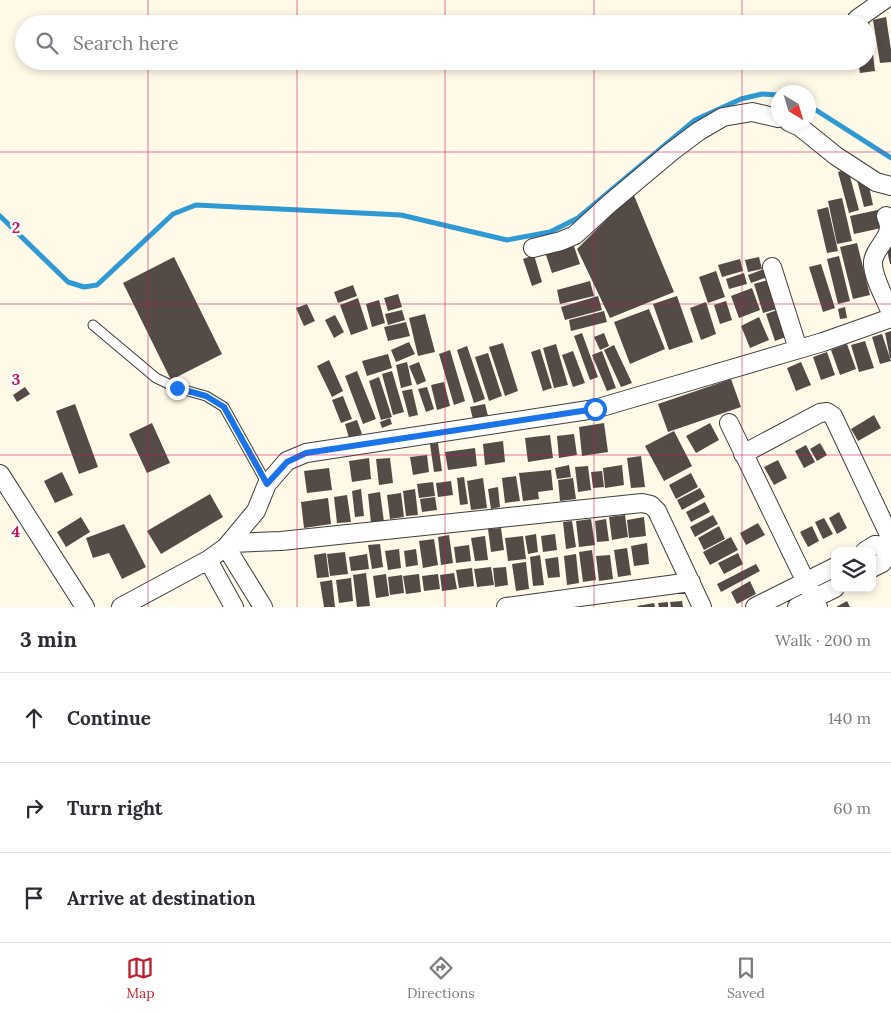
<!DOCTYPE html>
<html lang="en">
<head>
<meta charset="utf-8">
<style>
  body { margin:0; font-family:Lora,serif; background:#f2f2f3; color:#2b2b33 }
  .controls { position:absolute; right:15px; bottom:15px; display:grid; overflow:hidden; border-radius:10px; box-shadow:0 2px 8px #0003 }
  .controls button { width:45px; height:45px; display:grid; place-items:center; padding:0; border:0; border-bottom:1px solid #e1e1e2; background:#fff; color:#2b2b33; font:25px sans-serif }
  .compass { position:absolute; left:771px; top:85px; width:45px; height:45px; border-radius:50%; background:#fff; box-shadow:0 2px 8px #0003; rotate:142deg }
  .stop { position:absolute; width:15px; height:15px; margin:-11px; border:4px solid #1a73e8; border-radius:50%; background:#fff }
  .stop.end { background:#1a73e8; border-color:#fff; box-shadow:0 1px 5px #0008 }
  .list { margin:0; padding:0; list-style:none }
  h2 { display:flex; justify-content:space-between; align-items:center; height:65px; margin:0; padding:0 20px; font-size:21px }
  h2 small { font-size:16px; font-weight:400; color:#7c7c81 }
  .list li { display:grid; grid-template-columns:32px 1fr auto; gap:15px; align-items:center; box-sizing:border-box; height:90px; padding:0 20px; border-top:1px solid #e1e1e2 }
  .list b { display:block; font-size:19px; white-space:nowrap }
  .list em { font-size:16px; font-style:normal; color:#7c7c81 }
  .icon { flex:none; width:28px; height:28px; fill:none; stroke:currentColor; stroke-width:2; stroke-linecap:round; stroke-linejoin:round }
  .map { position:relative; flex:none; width:891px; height:607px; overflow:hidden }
  .search { position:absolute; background:#fff; box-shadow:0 2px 8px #0003; left:15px; right:15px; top:15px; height:55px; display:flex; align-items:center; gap:12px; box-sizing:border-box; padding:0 18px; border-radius:28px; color:#7c7c81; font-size:19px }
  .sheet { height:335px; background:#fff }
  nav { display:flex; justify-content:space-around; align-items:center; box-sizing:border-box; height:70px; border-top:1px solid #e1e1e2; background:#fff; font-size:14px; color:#7c7c81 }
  nav a { display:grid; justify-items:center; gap:2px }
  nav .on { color:#c01d2d }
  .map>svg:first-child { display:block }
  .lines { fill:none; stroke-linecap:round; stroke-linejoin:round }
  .stream { stroke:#2e99d3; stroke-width:5 }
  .building { fill:#544b47 }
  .lane-casing { stroke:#3e3e3e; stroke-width:11 }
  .street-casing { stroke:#3e3e3e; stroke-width:20 }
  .lane { stroke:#fff; stroke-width:9 }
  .street { stroke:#fff; stroke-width:18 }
  .route { stroke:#1a73e8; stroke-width:6 }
  .grid { fill:none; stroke:#c2185b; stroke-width:1; stroke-opacity:0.55 }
  .grid-label { font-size:16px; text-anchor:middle; font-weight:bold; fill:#c2185b; stroke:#fff; stroke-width:5; stroke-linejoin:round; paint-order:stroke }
</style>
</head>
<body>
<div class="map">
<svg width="891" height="607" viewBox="0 0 891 607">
  <rect width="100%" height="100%" fill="#fff9e8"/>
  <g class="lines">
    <path class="stream" d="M808,105L891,158
      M0,216L68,282L84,287L97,285L173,214L196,205L401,215L507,240L550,232L578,218L695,120L741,99L762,94L778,95"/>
  </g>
  <path class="building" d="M886,17L891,50V62L880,63L873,20Z
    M869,20L875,71L860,73L858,61H867V24H854Z
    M848,169L859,210L849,213L838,172Z
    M867,177L873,205L864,207L857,180Z
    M633,193L674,292L610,318L577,249Z
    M842,198L852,241L837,244L828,201Z
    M828,207L838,251L827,253L817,210Z
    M882,209L886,227L854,234L850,216Z
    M573,243L580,264L552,273L545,252Z
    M857,243L870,295L853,299L840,247Z
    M891,245V264H890L886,246Z
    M534,255L542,282L532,286L523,259Z
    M839,256L850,301L838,304L827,259Z
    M174,257L222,354L171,380L123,283Z
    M759,257L762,269L748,272L745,260Z
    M740,259L743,271L722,277L718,265Z
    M821,264L835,308L823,312L809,267Z
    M767,268L770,276L751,283L748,275Z
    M716,271L725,297L708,303L699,277Z
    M744,273L747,284L729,289L726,279Z
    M771,279L780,308L763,313L754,284Z
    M590,281L594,296L560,304L557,290Z
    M353,285L357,296L338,303L334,292Z
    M752,288L760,310L739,318L731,296Z
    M398,294L402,307L388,311L384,298Z
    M598,296L602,310L565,320L561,307Z
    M677,296L693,342L669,350L653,304Z
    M358,298L368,329L351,335L340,305Z
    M379,300L385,323L372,327L366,304Z
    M726,301L732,320L720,324L714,305Z
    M706,302L716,334L701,340L690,308Z
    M307,304L315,321L304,326L296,308Z
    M845,307L847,318L840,319L838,309Z
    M649,309L665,349L630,364L614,322Z
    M402,310L405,320L388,325L385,314Z
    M777,310L786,337L775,341L766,314Z
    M604,311L607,322L571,331L569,320Z
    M425,314L435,352L418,356L409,318Z
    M335,315L344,332L334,338L325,320Z
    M759,317L769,340L750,348L741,326Z
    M406,322L410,336L388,341L384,327Z
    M891,331V358H890L885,333Z
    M582,333L598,377L590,380L574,336Z
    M604,333L609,346L600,350L594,337Z
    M882,334L891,361L880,364L872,337Z
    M865,341L874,368L859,372L851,345Z
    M409,342L415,354L396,362L391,350Z
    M503,343L518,391L505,396L489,347Z
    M556,344L568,385L554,388L543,348Z
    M847,344L856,369L840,375L831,350Z
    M614,345L632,383L621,387L604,350Z
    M467,346L485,399L474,403L457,350Z
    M540,349L552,388L543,391L531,352Z
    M450,350L465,401L454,405L439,354Z
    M573,351L585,383L573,387L562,355Z
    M602,351L616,388L607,391L592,355Z
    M827,352L835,375L821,380L813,357Z
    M488,353L502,396L489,401L475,357Z
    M388,354L392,368L367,376L362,361Z
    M329,360L343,391L332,397L317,366Z
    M407,362L412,385L401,388L396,365Z
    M419,362L426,381L417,385L409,366Z
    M801,362L811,385L796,391L787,368Z
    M357,371L376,419L363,424L345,376Z
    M392,371L404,412L393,415L382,374Z
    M379,377L392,417L381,420L369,381Z
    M731,379L741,407L668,432L658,404Z
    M444,382L450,406L437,410L431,385Z
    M25,387L30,394L17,402L13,395Z
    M427,387L434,409L426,412L418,389Z
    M412,389L418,415L409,417L402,391Z
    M343,396L352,419L341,423L332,400Z
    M75,404L98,467L79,474L56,411Z
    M485,404L488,416L473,419L470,407Z
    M874,415L881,428L858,441L851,429Z
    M390,418L392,424L382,428L380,422Z
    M357,420L362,434L349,438L345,424Z
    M152,423L170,463L147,473L129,434Z
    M604,423L608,452L582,456L579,427Z
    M710,423L719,440L696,453L686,436Z
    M674,431L692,466L664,481L645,446Z
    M574,434L577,455L559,458L557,436Z
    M550,435L553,458L528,462L525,438Z
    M503,441L505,462L485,465L483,444Z
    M438,443L442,471L434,472L430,444Z
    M820,443L827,455L817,461L810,449Z
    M806,445L815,462L804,468L795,451Z
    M475,448L477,466L448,470L445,452Z
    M427,455L429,472L413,475L410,457Z
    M641,456L645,487L631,488L627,458Z
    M369,458L371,479L352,482L349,461Z
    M390,458L393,483L379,485L376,459Z
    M778,460L787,478L774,485L764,467Z
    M569,465L571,477L557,479L555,468Z
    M622,465L624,485L605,488L603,468Z
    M588,466L591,490L578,492L575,467Z
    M329,468L332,490L307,493L304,471Z
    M551,470L553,490L538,492L539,499L523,501L519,473Z
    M602,471L604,487L593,488L591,472Z
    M62,472L73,495L55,503L44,481Z
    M691,473L698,487L676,499L669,485Z
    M516,476L520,501L505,503L502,478Z
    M464,477L468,504L460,505L457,478Z
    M483,478L487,508L471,510L467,481Z
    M573,478L576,499L560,501L558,480Z
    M451,481L453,495L438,497L436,483Z
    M433,482L435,496L419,498L417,484Z
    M498,487L500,507L491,509L488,489Z
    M700,488L705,497L682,510L677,500Z
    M361,489L364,516L355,517L352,491Z
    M415,489L418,515L406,516L403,491Z
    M380,492L384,522L371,523L368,494Z
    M401,493L404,517L390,519L387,495Z
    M210,494L223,517L161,554L147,531Z
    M347,495L351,522L337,523L334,497Z
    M435,497L437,510L422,512L420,499Z
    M328,498L331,524L304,528L301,502Z
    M705,502L710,512L691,522L686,512Z
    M839,512L847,528L837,534L829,518Z
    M625,515L628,537L612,540L609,517Z
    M713,515L718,524L695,537L690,527Z
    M81,517L90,532L66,547L57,532Z
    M644,517L646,536L629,538L627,520Z
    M824,518L833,534L823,539L815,522Z
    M591,519L595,545L579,547L576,521Z
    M606,519L609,541L597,542L595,521Z
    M572,521L576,547L566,549L563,522Z
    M758,523L765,535L746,545L740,533Z
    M124,524L146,567L122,579L109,553L93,558L86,538Z
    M719,526L725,539L704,550L698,538Z
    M812,526L819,541L808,547L800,532Z
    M501,528L504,550L491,552L488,529Z
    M536,534L538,552L528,554L525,536Z
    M555,534L557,550L543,552L541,536Z
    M449,535L453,563L441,565L438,537Z
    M485,536L488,560L475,561L471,538Z
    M523,536L526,559L508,561L505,538Z
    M731,537L738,550L710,565L703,552Z
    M434,539L438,565L423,568L419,541Z
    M647,543L649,564L634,566L631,546Z
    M380,544L383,567L372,569L368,545Z
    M469,545L471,561L456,563L454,547Z
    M627,548L631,575L618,577L614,550Z
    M399,549L401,568L388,570L385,551Z
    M416,549L418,565L406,567L404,551Z
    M592,550L596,580L583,582L579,552Z
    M345,552L348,574L330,576L327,554Z
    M326,553L329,577L317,578L314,555Z
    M738,553L743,564L724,574L718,563Z
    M367,554L369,569L351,571L349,557Z
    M576,554L579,583L567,585L564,556Z
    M540,555L544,585L533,586L530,557Z
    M610,555L613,579L599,581L596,556Z
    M558,557L560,577L548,578L545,559Z
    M526,562L529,589L516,591L512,564Z
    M756,564L760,571L721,592L717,584Z
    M491,567L494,585L477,587L474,569Z
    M506,567L508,585L495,587L493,568Z
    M472,568L474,586L459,588L456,570Z
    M366,573L370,606L357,607L353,575Z
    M454,573L457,589L442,591L440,575Z
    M386,574L389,596L376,598L373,576Z
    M419,574L421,592L406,594L403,576Z
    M438,574L440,589L424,591L422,576Z
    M402,575L404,593L390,595L388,577Z
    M351,578L353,601L339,603L336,580Z
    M332,580L335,607H324L320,582Z
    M750,581L756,594L737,604L731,592Z
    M682,601L683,607H671L670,602Z
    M847,601L850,607H836Z
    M668,602V607H659L658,603Z
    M654,603L655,607H638L637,606Z"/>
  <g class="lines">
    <g class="lane-casing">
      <path id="lane" d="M93,325L156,378L177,388L206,396L224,407L267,484"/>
    </g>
    <g class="street-casing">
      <path id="street" d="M857,19L884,0
        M789,122L800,127L836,156L876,182L891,186
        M886,216C887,219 889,224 889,227C889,240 874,249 873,262C872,276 886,300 891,313
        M533,248L561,241L575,235L609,204L671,152L699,131L723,117L752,112L778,118
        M772,267L798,349
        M729,423L818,607
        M743,454L820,413L827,412L833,416L891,539
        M0,474L85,607
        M232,543L281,541L642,503L651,505L657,511L702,607
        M226,547L263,607
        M865,551L875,545L891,546
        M208,560L234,607
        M872,568L882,563L891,551
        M121,607L208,560L226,547L256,511L267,484L287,461L306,453L595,409L823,342L891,318
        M506,607L691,582
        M755,607L835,567
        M797,607L835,588"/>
    </g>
    <use href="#lane" class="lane"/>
    <use href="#street" class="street"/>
  </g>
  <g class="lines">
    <path class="route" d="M177,388L206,396L224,407L267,484L287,462L306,453L595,409"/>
  </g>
  <path class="grid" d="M148,0V24M297,0V24M445,0V24M594,0V24M742,0V24M148,61V607M297,61V607M445,61V607M594,61V607M742,61V607M0,152H891M0,304H891M0,455H891"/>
  <g class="grid-label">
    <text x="16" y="233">2</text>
    <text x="16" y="385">3</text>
    <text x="16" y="537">4</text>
  </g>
</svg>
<div class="controls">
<button><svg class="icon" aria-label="layers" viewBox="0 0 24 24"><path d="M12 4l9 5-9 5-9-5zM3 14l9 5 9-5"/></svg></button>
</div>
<svg class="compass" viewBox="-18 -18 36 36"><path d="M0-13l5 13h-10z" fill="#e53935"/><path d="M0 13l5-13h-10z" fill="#7c7c81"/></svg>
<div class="stop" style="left:595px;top:409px"></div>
<div class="stop end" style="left:177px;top:388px"></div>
<div class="search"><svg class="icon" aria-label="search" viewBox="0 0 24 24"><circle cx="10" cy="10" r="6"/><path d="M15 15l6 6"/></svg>Search here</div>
</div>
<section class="sheet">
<h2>3 min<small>Walk · 200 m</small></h2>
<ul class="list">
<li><svg class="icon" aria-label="ahead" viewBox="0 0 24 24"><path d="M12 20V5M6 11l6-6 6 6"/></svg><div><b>Continue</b></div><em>140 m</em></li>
<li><svg class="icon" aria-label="right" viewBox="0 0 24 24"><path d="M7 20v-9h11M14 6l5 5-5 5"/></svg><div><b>Turn right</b></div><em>60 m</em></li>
<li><svg class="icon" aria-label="arrive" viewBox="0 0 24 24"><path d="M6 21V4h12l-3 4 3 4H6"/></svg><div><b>Arrive at destination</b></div></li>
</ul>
</section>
<nav>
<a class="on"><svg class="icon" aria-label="map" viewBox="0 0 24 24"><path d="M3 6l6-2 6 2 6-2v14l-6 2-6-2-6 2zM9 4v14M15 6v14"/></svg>Map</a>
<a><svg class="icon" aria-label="directions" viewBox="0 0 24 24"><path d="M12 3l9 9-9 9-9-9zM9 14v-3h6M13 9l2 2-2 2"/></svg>Directions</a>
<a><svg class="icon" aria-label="saved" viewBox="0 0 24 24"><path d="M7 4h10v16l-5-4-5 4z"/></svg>Saved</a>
</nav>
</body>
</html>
